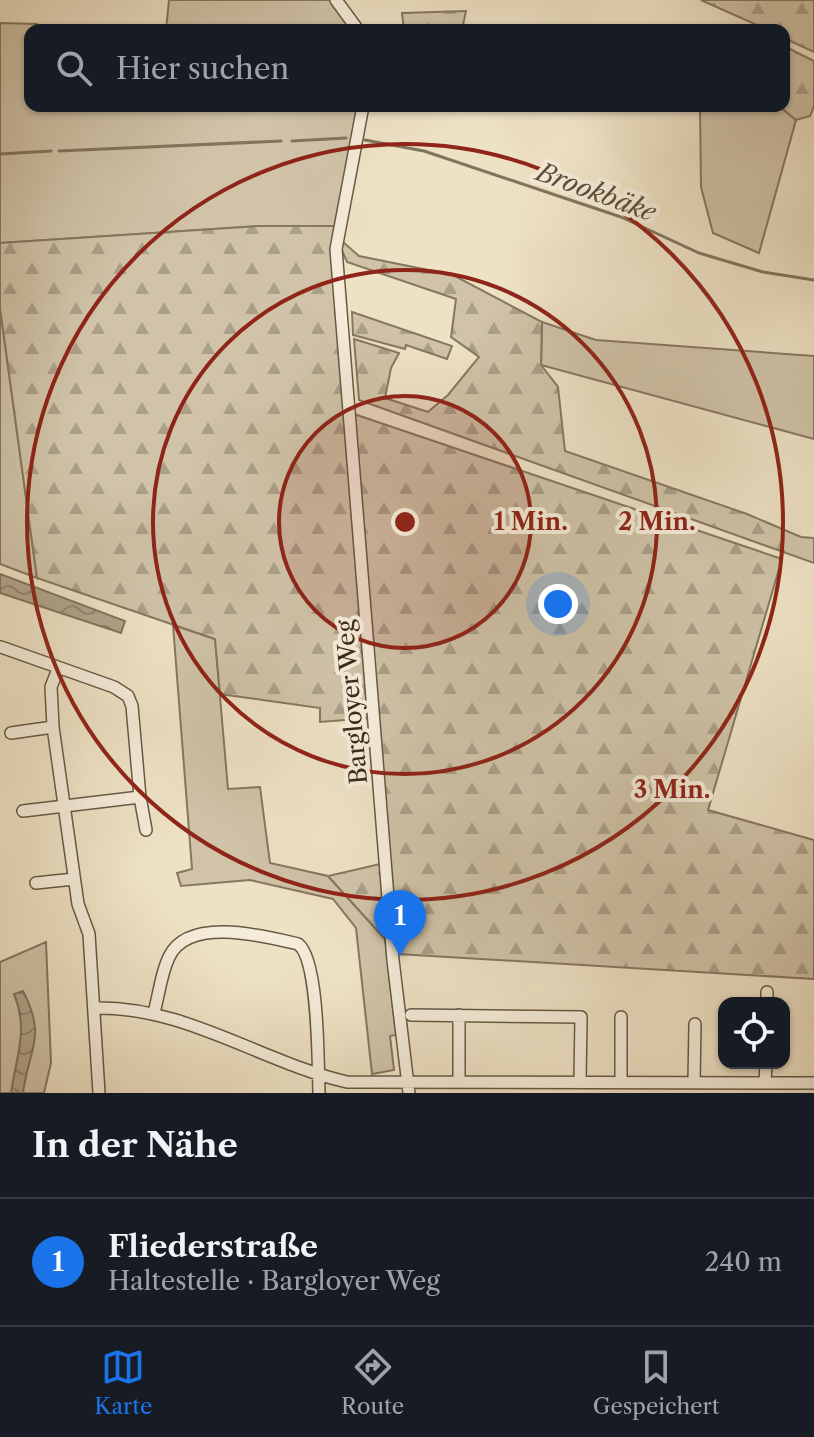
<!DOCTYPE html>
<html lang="de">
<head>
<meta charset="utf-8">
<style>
  body { margin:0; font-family:"Libre Caslon Text",serif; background:#20242c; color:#f1f3f6 }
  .controls { position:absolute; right:24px; bottom:24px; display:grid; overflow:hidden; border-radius:16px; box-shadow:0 2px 6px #0004 }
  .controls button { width:72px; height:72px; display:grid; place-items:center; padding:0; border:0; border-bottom:2px solid #363941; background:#171b24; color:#f1f3f6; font:40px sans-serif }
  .you { position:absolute; left:558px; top:604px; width:28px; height:28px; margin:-20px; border:6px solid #fff; border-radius:50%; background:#1a73e8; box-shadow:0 0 0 12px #1a73e833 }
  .badge { display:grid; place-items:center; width:52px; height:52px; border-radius:50%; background:#1a73e8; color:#fff; font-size:26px; font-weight:700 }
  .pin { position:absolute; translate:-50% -66px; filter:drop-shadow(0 2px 4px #0008) }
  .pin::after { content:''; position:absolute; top:42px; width:28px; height:24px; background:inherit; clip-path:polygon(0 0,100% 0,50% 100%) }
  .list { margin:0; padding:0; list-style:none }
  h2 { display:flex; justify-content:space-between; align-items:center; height:104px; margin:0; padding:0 32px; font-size:34px }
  h2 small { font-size:26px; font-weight:400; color:#9ea1a6 }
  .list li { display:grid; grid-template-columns:52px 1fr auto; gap:24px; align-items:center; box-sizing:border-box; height:128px; padding:0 32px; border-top:2px solid #363941 }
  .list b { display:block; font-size:30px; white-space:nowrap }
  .list p { margin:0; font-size:26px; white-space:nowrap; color:#9ea1a6 }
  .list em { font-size:26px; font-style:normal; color:#9ea1a6 }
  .icon { flex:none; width:44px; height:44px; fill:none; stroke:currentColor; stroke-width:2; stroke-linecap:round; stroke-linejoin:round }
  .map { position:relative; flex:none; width:814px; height:1093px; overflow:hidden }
  .search { position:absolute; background:#171b24; box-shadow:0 2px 6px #0004; left:24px; right:24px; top:24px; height:88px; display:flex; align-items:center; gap:20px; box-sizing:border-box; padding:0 28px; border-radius:16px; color:#9ea1a6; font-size:30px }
  .sheet { height:232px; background:#171b24 }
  nav { display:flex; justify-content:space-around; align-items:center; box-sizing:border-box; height:112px; border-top:2px solid #363941; background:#171b24; font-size:22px; color:#9ea1a6 }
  nav a { display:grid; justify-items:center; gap:4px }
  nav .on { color:#1a73e8 }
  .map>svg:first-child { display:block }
  .grass { fill:#d0c3a8; stroke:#867760; stroke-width:2 }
  .forest { fill:url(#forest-firs); stroke:#867760; stroke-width:2 }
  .water { fill:url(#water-waves); stroke:#82745d; stroke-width:2 }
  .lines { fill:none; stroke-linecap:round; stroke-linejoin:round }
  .stream { stroke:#82745d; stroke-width:3 }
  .minor-casing { stroke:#685944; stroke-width:14 }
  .minor { stroke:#f4ecd9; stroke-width:11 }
  .ring { fill:none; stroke:#8f2418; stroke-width:4 }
  .labels { text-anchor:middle; stroke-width:8; stroke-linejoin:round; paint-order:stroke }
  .street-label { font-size:24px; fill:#3c2b19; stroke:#f4ecd9 }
  .water-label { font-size:26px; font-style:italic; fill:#5f4f3b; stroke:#f4ecd9 }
  .centre { fill:#8f2418; stroke:#f4ecd9; stroke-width:4 }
  .ring-label { font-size:24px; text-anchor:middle; font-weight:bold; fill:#8f2418; stroke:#f4ecd9; stroke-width:8; stroke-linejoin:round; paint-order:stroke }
</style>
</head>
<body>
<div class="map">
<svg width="814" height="1093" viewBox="0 0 814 1093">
  <defs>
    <pattern id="forest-firs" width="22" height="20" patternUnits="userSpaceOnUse" patternTransform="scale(2)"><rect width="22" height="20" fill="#d0c3a8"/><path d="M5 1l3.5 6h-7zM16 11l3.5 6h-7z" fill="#aa9f88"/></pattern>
    <pattern id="water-waves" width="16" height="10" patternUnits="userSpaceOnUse" patternTransform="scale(2)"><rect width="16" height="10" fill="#b1a48b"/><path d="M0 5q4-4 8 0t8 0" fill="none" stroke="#918671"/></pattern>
  </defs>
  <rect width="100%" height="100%" fill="#eee2c5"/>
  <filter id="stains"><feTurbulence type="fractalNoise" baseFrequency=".0025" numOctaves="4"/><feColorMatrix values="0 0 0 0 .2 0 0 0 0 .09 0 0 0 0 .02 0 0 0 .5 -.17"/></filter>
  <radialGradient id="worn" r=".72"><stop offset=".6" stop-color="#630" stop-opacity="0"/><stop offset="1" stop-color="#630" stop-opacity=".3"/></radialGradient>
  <path class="grass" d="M169,0H331L352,30H166Z
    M0,23L37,24V30H30V106H358L335,226H259L0,243Z
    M700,106H779L796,120L759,253L713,233L701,187Z
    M0,308L37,578L0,564Z
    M542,322L596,340L814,356V439L541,365Z
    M173,625L215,639L228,789L260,787L270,863L328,876L385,939L396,1035L390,1036L394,1070L372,1074L356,928L333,899L250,880L181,886L177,873L192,869Z
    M46,942L51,1063L44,1093H0V962Z"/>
  <path class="forest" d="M701,0H814V52L784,38V30H768Z
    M466,11L462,30H404L402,13Z
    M784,46L814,61V106L810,116L796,120L779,106H784Z
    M259,226H335L370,718L320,722V708L220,694L215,639L37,578L0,308V243Z
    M343,242L359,256L453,275L542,322L541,365L558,387L565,451L747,514L801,537L814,538V563L359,400L354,339L399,353L391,368L385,398L428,412L448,395L479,357L451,337L456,299L347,262L341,248Z
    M352,312L452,346L447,359L406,345L405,349L353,335Z
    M354,414L782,559L708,810L814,840V979L398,954Z
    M380,864L385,939L328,876Z"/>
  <path class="water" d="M0,574L125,621L121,633L0,593Z
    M23,991C47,1038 29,1047 23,1093H11C16,1057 29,1030 14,994Z"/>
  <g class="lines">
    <path class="stream" d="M365,140L424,151L621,217L699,253L763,272L814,280
      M292,141L346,138
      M59,151L281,141
      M0,154L51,151"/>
    <g class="minor-casing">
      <path id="minor" d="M336,0L358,30
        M363,106L336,249L393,960L409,1093
        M1,647L114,687L128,696L132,706L140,797L23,811
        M58,669L51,687L53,727L78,904L89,934L99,1093
        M11,733L53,727
        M140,797L146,830
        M36,883L74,879
        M767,1003V992
        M95,1008C185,1006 261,1062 347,1082L814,1083
        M154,1012C159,995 161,973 169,957C188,916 264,936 298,944C319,959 318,1065 319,1093
        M411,1015L581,1017L580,1081
        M621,1017V1081
        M459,1080V1015
        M694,1082L695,1024
        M765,1082L766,1063"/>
    </g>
    <use href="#minor" class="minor"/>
  </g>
  <circle cx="405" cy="522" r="126" fill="#8f2418" fill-opacity=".12"/>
  <g class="ring">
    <circle cx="405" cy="522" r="126"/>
    <circle cx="405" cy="522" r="252"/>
    <circle cx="405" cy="522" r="378"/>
  </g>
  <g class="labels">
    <g class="street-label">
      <text transform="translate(352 702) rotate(-95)" y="8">Bargloyer Weg</text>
    </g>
    <g class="water-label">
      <text transform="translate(596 192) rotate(20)" y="9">Brookbäke</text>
    </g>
  </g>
  <circle cx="405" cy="522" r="12" class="centre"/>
  <g class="ring-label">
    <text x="531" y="530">1 Min.</text>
    <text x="657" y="530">2 Min.</text>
    <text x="672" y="798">3 Min.</text>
  </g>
  <rect width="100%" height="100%" filter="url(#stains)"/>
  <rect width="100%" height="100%" fill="url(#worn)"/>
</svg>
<div class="controls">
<button><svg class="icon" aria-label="locate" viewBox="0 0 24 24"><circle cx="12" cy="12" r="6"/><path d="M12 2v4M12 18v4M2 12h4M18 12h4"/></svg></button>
</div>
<div class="you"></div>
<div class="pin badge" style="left:400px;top:956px">1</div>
<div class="search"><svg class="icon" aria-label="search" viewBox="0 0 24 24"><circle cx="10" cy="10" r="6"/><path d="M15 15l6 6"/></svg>Hier suchen</div>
</div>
<section class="sheet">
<h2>In der Nähe<small></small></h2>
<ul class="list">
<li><span class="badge">1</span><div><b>Fliederstraße</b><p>Haltestelle · Bargloyer Weg</p></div><em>240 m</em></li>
</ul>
</section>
<nav>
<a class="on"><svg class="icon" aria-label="map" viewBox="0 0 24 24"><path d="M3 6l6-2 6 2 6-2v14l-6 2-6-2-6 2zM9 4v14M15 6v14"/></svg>Karte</a>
<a><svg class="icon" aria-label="directions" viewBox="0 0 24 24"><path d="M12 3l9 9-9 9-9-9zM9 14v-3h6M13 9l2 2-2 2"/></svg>Route</a>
<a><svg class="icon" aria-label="saved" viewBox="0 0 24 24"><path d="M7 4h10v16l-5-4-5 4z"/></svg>Gespeichert</a>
</nav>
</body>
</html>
